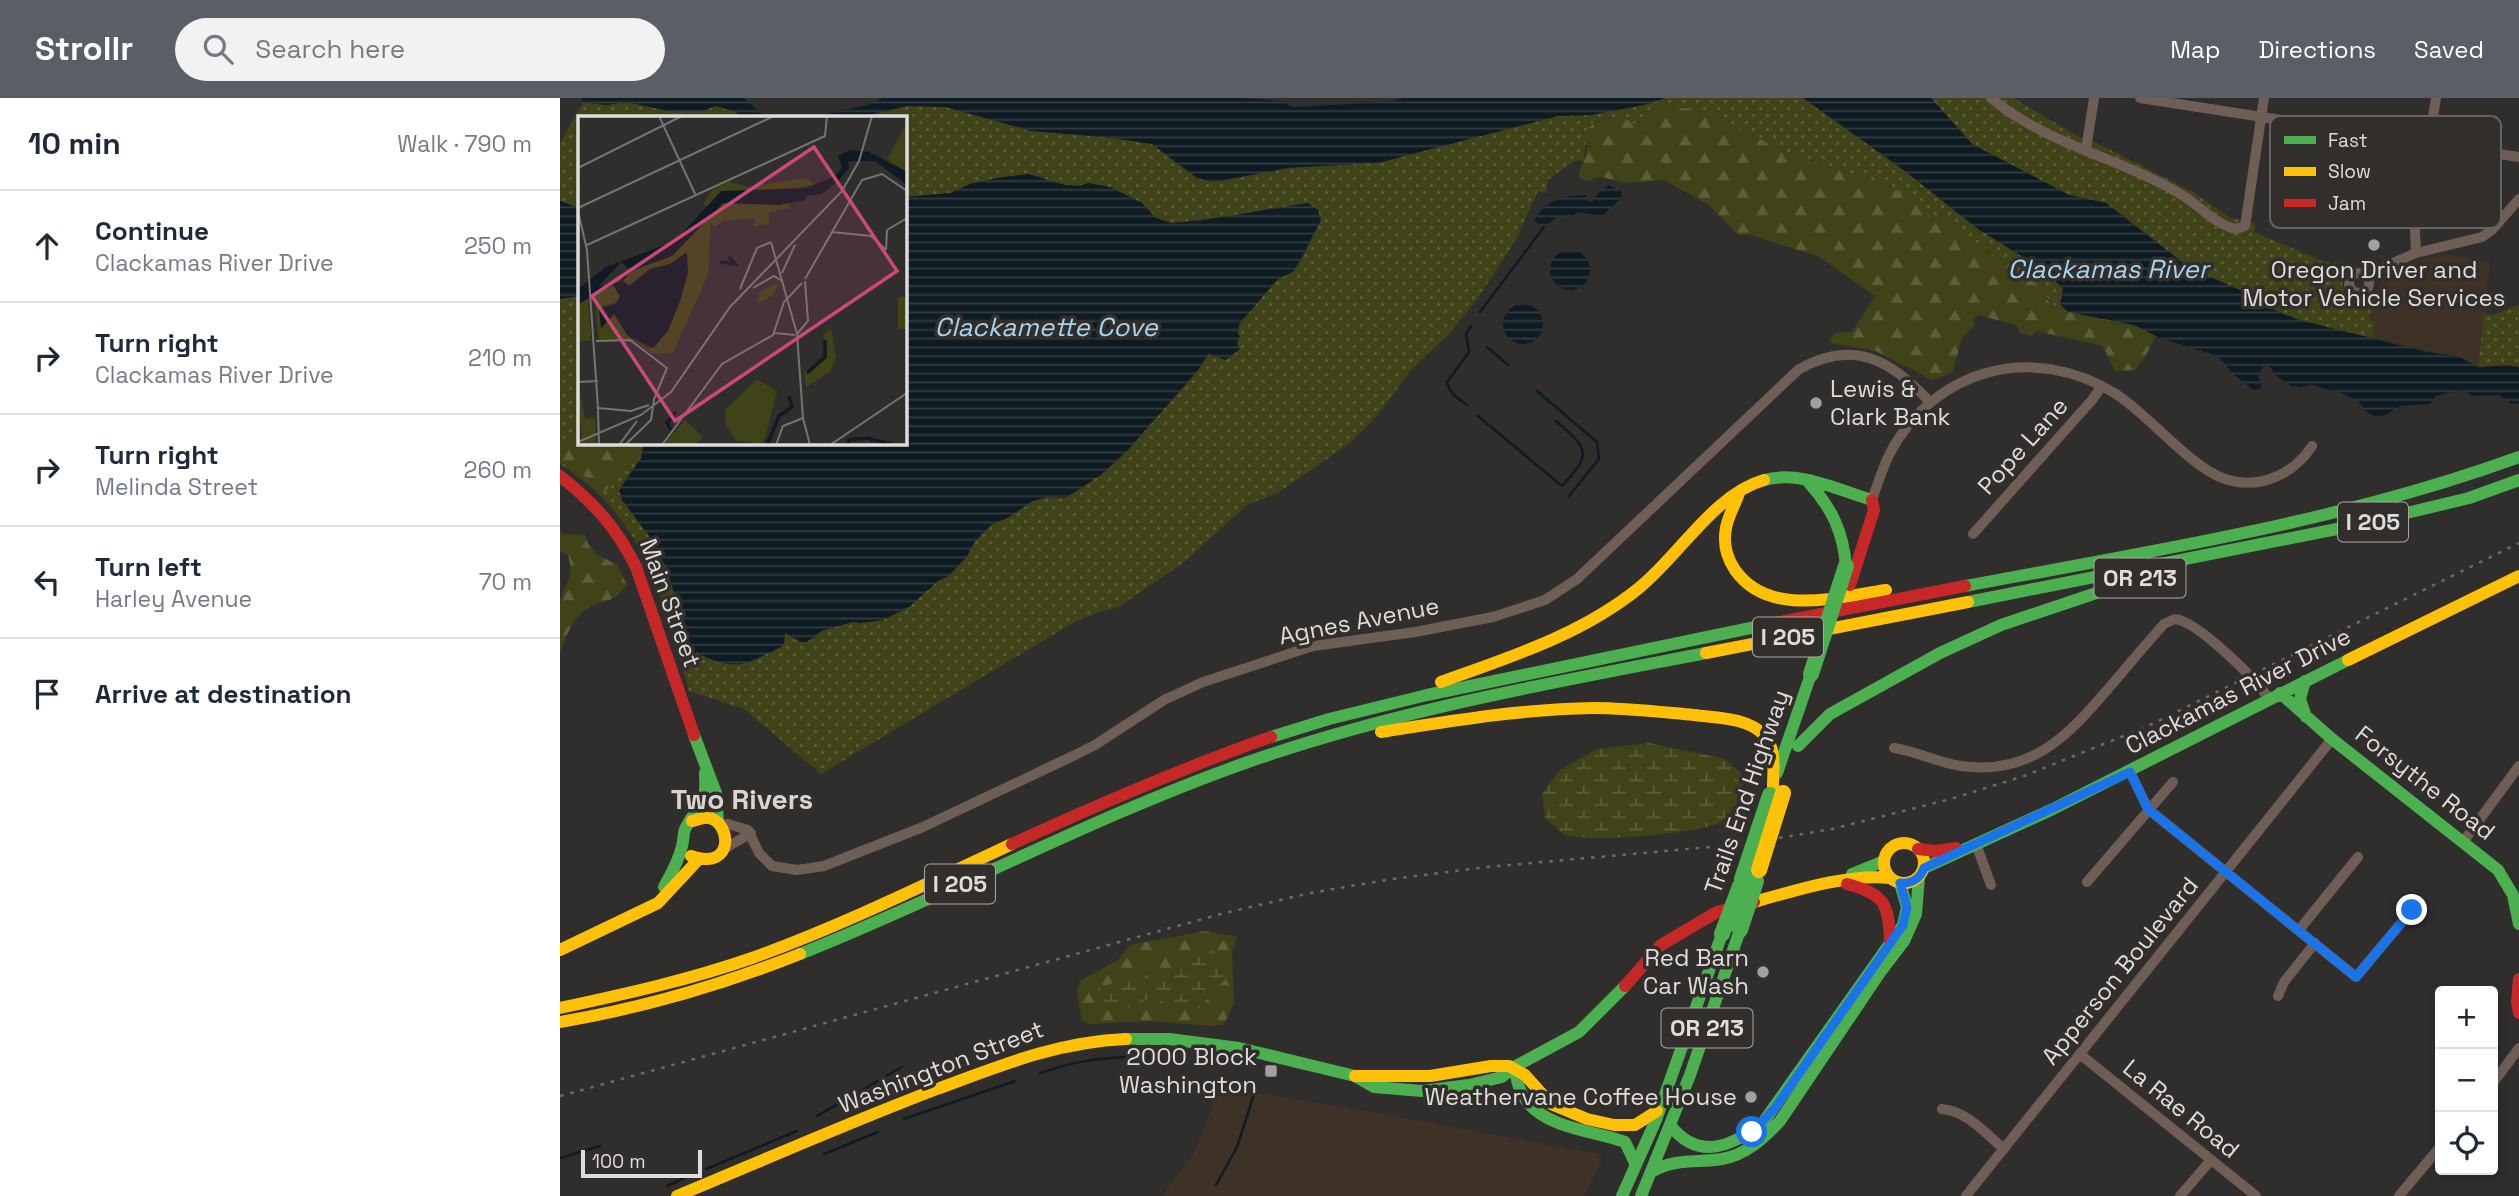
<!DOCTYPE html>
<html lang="en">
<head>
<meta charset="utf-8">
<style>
  body { margin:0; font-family:"Space Grotesk",sans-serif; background:#f2f2f3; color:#1f2937 }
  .controls { position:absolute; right:21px; bottom:21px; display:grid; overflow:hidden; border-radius:7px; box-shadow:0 4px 10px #0003 }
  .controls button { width:63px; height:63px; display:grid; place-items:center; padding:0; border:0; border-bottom:2px solid #e0e1e3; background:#fff; color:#1f2937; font:35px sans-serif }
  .scale { position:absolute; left:21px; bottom:18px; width:121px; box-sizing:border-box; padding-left:7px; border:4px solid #dfdddc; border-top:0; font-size:19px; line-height:24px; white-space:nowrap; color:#dfdddc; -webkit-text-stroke:5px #312e2c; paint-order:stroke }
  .stop { position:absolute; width:21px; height:21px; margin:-16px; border:5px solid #1a73e8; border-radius:50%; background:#fff }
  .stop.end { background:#1a73e8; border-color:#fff; box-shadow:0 2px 7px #0008 }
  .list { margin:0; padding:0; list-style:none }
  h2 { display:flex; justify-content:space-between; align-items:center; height:91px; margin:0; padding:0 28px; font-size:30px }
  h2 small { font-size:23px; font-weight:400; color:#747a83 }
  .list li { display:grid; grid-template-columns:46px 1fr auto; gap:21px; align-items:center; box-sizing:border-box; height:112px; padding:0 28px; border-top:2px solid #e0e1e3 }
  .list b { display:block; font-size:26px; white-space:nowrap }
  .list p { margin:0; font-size:23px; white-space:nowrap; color:#747a83 }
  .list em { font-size:23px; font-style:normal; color:#747a83 }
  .icon { flex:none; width:38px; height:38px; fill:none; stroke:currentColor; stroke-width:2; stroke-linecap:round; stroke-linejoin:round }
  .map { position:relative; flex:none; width:1959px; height:1098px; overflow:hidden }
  header { display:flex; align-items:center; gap:42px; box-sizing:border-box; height:98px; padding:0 35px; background:#5a5f66; color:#fff }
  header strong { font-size:33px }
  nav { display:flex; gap:38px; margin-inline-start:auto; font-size:24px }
  .search { width:490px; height:63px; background:#f2f2f3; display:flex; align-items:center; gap:18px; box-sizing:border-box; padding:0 24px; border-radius:38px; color:#747a83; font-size:26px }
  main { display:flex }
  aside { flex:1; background:#fff }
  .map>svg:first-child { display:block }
  .commercial { fill:#3e3226 }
  .grass { fill:url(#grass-dots) }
  .forest { fill:url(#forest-firs) }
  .wetland { fill:url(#wetland-marsh) }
  .water { fill:url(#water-rules) }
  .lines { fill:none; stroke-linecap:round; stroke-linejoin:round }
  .stream { stroke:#0e1b22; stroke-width:2.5 }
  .street { stroke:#6e5e56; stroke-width:10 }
  .fast { stroke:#4caf50; stroke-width:12 }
  .slow { stroke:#ffc107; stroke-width:12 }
  .jam { stroke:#c62828; stroke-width:12 }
  .rail { stroke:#716a64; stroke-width:2.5; stroke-dasharray:3.5 7; stroke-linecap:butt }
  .fast-bridge { stroke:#4caf50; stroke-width:16 }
  .slow-bridge { stroke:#ffc107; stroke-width:16 }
  .route { stroke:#1a73e8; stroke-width:9 }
  .poi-dot { fill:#a2a09f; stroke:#312e2c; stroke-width:2.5 }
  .labels { text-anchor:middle; stroke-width:7; stroke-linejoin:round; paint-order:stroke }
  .shield { fill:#312e2c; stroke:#aba8a7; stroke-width:2 }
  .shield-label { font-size:23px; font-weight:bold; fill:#dfdddc }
  .poi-label { font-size:24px; fill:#dfdddc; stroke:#312e2c; text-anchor:end }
  .street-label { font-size:24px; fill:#dfdddc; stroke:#312e2c }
  .water-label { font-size:26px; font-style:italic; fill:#a5d4f1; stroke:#312e2c }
  .quarter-label { font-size:28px; font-weight:bold; fill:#d9d5d3; stroke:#312e2c }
  .inset-river { fill:none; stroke:#0e1b22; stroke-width:3.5 }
  .inset-road { fill:none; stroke:#767473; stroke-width:2 }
  .view { fill:#c9497b; fill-opacity:0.15; stroke:#c9497b; stroke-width:3.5 }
  .inset-edge { fill:none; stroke:#dfdddc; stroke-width:3.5 }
  .key { fill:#312e2c; stroke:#656361; stroke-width:2 }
  .key-label { font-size:19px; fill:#dfdddc }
</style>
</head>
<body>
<header>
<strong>Strollr</strong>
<div class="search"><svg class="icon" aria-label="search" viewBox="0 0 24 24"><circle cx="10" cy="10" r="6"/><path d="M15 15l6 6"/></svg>Search here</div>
<nav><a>Map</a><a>Directions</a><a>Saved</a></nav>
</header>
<main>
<aside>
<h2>10 min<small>Walk · 790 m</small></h2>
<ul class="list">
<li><svg class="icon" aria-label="ahead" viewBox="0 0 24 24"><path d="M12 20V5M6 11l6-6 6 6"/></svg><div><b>Continue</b><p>Clackamas River Drive</p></div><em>250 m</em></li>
<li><svg class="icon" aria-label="right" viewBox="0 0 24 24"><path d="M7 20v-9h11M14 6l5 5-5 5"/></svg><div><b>Turn right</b><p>Clackamas River Drive</p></div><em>210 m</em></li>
<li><svg class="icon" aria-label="right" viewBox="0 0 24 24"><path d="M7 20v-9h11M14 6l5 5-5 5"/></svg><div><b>Turn right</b><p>Melinda Street</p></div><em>260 m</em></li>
<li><svg class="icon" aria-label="left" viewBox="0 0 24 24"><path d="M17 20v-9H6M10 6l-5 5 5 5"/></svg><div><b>Turn left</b><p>Harley Avenue</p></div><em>70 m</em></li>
<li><svg class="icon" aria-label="arrive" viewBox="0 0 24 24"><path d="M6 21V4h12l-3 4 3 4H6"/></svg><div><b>Arrive at destination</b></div></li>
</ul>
</aside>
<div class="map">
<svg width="1959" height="1098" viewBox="0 0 1959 1098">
  <defs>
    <pattern id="grass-dots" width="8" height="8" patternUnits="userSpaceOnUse" patternTransform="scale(1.75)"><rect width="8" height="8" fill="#404317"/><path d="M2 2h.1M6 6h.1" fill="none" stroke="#5b5e38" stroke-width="1.8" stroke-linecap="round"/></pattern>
    <pattern id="forest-firs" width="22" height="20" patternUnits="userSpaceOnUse" patternTransform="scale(1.75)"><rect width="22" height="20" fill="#404317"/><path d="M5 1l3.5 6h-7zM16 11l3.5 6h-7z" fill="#5b5e38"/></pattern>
    <pattern id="wetland-marsh" width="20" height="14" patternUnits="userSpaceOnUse" patternTransform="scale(1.75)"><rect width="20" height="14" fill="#404317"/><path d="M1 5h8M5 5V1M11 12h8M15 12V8" fill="none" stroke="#5b5e38"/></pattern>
    <pattern id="water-rules" width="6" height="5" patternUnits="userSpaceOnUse" patternTransform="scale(1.75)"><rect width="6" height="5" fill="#0e1b22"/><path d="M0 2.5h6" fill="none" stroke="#313c42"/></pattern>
  </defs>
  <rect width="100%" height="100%" fill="#302e2d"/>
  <path class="commercial" d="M1884,156L1930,164L1918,269L1898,258L1867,254L1812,240L1815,224L1810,223L1811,206L1813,198L1828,174L1865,160Z
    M657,986L690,994L828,1017L1039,1056L1042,1062L1024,1098H602L635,1053L649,1018Z"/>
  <path class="grass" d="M1105,0H1243L1341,70L1418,131L1487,174L1503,191L1500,206L1508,214C1485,207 1486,191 1469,182C1456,174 1444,166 1431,157L1429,152L1410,141L1397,127L1376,119L1332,89L1228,55L1175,29L1166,20L1150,17L1139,11L1102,9L1074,26L1061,18C1053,20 1040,21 1033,25C1024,30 1027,52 1023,63H1014L988,82L986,95L978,93L954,145L918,200L889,236L851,272L817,318L790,345L719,394L687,407L623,465L557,510L539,514L516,523L261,676L184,611L129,593C102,501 87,421 0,366V201L19,198V345H84L81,360L62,386V402L90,439L107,471L130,550C171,576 185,567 224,546L225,534L241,544L254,540L261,533L292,524L301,525L323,522L350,508L378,483L389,478L407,458L415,443L431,427L449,419L473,403L487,399L506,400L567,353L639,271L648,256L677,245L680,225L717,182L740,165L761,122L710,110L681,117L611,125L596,120L582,105L558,93L528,85L519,88L491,85L482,79L468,76L437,80L410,86L391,95L345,99V19H301L346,8L386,9L471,33L545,39L592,46L637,80L654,84L943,31L998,18L1030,17L1084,7Z
    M1371,0H1453L1521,40L1533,43L1633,94L1670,120L1695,125L1694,134L1765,164L1789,165C1787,180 1775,185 1790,200L1811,206L1810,222L1815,224L1812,240L1739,222L1705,208L1690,201L1682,193L1630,170L1546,105L1509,97L1412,46Z
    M23,4L46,7L66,4L108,13H142L156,8L176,14L179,19H19V110L0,103V45Z
    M1959,207V269L1948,267L1918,269L1924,216L1933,217Z"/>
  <path class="forest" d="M1102,9L1139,11L1150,17L1166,20L1175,29L1228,55L1332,89L1376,119L1397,127L1410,141L1424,147L1431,157L1449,166L1460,178L1477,186L1488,203L1499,211L1574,227L1596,238L1586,257L1575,272L1555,273L1543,248L1476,233L1471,238L1461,235L1456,227L1418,217L1414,221L1415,227L1402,240L1392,275L1372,282L1316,253L1271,245L1269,244L1274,235L1292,234L1315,198L1258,158L1190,137H1178L1149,107L1104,82L1067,85L1041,79L1026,83L1019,79C1019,68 1026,62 1027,51C1028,44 1026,47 1026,40C1026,21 1047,22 1061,18L1074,26L1080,24L1084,16Z
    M19,340V345H73L75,354L51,383L45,396L18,372L0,361V341L5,344Z
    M0,433L5,436L25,437C29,454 42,460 57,466L67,487C51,507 49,499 30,509C13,517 7,538 0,554C0,539 0,519 0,504C5,484 15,481 8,457L0,453Z
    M645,833L677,839L672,854L674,905L664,926L652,928L590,923L529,926L522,923L517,894L520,883L558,862L570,847Z"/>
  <path class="wetland" d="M1089,645L1165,661L1184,678C1184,692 1174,716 1160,724C1142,736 1025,745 1006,737C999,734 991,724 985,720L982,696L1000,672L1037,651Z
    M651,852L662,858L666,869L665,882L651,895L641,911L626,904L610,907L591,899C576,908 555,918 538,910L535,903L538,890L572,879L603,881L610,877L614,866L630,857Z"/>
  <path class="water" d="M21,0H184L205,19H179L176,14L156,8L142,13H108L67,4L46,7L23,4Z
    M323,0H683L721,3L733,9L829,4L843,0H1105L1084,7L1030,17L998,18L818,65L727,70L654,84L637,80L592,46L545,39L471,33L386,9L347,8L301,19H254L307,7Z
    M1243,0H1371L1412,46L1509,97L1546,105L1630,170L1682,193L1690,201L1704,208L1739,222L1867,254L1898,258L1918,269L1948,267L1959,269V305L1951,306L1940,297L1913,298L1901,292L1876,298L1870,306L1840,308L1826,317L1816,319L1807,314L1798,303L1781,295L1752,287L1740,289L1731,288L1714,276L1710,269L1704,267L1698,277L1702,289L1695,293L1672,275L1662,262L1651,256L1600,240L1574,227L1508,214L1500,206L1503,191L1487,174L1418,131L1341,70Z
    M468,76L505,87L519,88L528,85L550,89L582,105L596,120L611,125L638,123L748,105L758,112L761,122L734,173L717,182L680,225L677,233L680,239L677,245L680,251L666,262L648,256L639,271L567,353L542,376L506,400L487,399L473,403L449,419L431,427L415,443L407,458L389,478L378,483L350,508L323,522L301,525L292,524L261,533L247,544H241L225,535L224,546L221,549C210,554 200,560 189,564C170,571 146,561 130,550L107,471L90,439L62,402L59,393L81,360L84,345H345V99L391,95L410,86L437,80Z
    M1049,87L1062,94L1060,101L1042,118L1018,114L1012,119H997L984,129L974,123C988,101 1000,98 1026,97L1027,103L1032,104L1037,96Z
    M0,103L19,110V198L0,201Z
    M990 172a20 20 0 1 1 40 0a20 20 0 1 1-40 0Z
    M943 226a20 20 0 1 1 40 0a20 20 0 1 1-40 0Z"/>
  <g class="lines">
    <path class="stream" d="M920,214L984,129
      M927,249L948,267
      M977,293L1037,344L1039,361L1009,398
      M907,307C899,301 889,295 887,284L909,254L906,236L911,228
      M918,318L1002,388C1033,355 1028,351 996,323
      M126,565L135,554
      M480,975C521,961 551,958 594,959
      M257,1018L342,969
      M344,1021L455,983
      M264,1056L318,1034
      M0,1060L40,1048
      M146,1071L237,1033
      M656,1087L677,1049L697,987
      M107,1088L124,1080"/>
    <path class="street" d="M1431,0C1487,47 1561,60 1622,97C1639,107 1657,128 1676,131L1685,128L1704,0
      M1580,0L1959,59
      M1526,51L1534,0
      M1856,155L1855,132L1876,0
      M1789 185a10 10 0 1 1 20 0a10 10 0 1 1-20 0Z
      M1807,180L1826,168L1856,155L1922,139L1932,132L1959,101
      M1312,402C1317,387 1322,372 1329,357C1374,270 1473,244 1556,296C1590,318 1630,369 1665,381C1699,392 1733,377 1752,348
      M1413,436L1532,302L1542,288
      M1334,650C1361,654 1384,668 1411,669C1475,674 1510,635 1548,591C1567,569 1585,547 1604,526L1615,521C1637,523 1696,581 1709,601
      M1570,674L1588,711L1796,879L1852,812
      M162,727L168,726L188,732L199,755L212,768L237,772L264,768L363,729L515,657L535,647L604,602L643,584L753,548L855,534L933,519L985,502L1017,481L1238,272C1293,240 1331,262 1370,304
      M1903,744L1959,668
      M1416,746L1431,787
      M164,751L191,735
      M1527,784L1613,684
      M1739,832L1798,759
      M1718,898L1724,884L1755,845
      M1521,957L1696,1098
      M1933,985L1959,950
      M1382,1011C1407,1013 1426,1036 1444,1051
      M1406,1098L1772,641
      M1620,1098L1651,1062
      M1839,1098L1880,1049"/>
    <path class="fast" d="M1204,382C1240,372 1278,392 1312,402
      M1249,385C1272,410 1283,434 1286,468
      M1405,488C1591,453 1781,424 1959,359
      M1408,504L1797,427L1909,400L1959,382
      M1745,583L1740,601L1746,619
      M1720,595L1772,641L1938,772L1953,797L1959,826
      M134,637L156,695L158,724
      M711,639L769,621L867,597L1205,527
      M1238,648L1270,616L1380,555L1441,527L1587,478
      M1217,675L1251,576
      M1364,770L1493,711L1788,562
      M1292,776L1324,763
      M104,789C111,776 119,763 122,748C124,742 123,736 125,731C139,703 147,712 145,675
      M240,856C391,796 534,718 688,664C836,612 991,585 1146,555
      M566,941H609L679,950L795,978L814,989L862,993L909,987L942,979L954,969L1019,934L1065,888
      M954,969C957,982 959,995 968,1005C990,1031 1035,1033 1065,1044L1076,1067
      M1110,1027C1138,1063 1170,1049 1202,1026L1343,827L1347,809L1340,785
      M1093,1073C1116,1060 1137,1065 1162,1061C1186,1057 1204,1040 1220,1023L1321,873L1344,843L1356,816L1359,779
      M1062,1098L1096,1022L1162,836
      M1081,1098L1130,977L1180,832"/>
    <path class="slow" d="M1179,395C1175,407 1168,418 1166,430C1163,445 1167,460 1175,472C1209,520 1277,499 1326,492
      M1146,555L1408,504
      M1788,562L1959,478
      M881,584C950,559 1021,537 1079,490C1119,458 1154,396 1204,382
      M821,634C891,623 962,611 1033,610C1066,610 1100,614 1134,617C1156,620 1187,619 1204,637C1217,651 1213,671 1213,688
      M1324 765a20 20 0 1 1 40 0a20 20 0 1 1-40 0Z
      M131,758C176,774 171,722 148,720C143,719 137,722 132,723
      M1194,804C1233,793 1290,775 1330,780
      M0,852L98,805L138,762
      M0,910C65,896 129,882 192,860C281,828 366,786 452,746
      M0,924C83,910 162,887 240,856
      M795,978H870L931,968H949L965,977L991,1006L1027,1021L1054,1027H1075L1097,1013
      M117,1098C204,1062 290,1024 377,991C442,967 497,944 566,941"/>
    <path class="jam" d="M0,378C35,406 56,429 76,469L134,637
      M1290,487L1314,412L1312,402
      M1205,527L1405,488
      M452,746C537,707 622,670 711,639
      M1358,751L1376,753L1396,750
      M1287,786C1324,796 1329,805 1330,843
      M1959,881L1957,904L1959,915
      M1065,888L1101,847L1157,814L1194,804"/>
    <path class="rail" d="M0,998L661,816L750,795L832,781L927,769L1183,746L1272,731L1391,701L1464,678L1586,629L1959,445"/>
    <path class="fast-bridge" d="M1251,576L1286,468
      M1182,781L1210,697
      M1180,832L1196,783
      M1162,836L1180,788"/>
    <path class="slow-bridge" d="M1199,772L1223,695"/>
  </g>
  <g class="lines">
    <path class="route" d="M1192,1034L1215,1010L1343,827L1347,809L1340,785C1351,786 1360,781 1364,770L1570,674L1588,711L1796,879L1852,812"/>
  </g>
  <g class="poi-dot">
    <circle cx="1814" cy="147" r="7"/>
    <circle cx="1256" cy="305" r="7"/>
    <circle cx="1203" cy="874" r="7"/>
    <rect x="704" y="966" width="14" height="14" rx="3.5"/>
    <circle cx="1191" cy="999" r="7"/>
  </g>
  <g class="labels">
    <g class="shield">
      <rect x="1778" y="404.5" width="70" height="39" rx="5"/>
      <rect x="1534.5" y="460.5" width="91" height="39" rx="5"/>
      <rect x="1193" y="519.5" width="70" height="39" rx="5"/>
      <rect x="365" y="766.5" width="70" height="39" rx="5"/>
      <rect x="1101.5" y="910.5" width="91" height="39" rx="5"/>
    </g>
    <g class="shield-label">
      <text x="1813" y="432">I 205</text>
      <text x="1580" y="488">OR 213</text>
      <text x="1228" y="547">I 205</text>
      <text x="400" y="794">I 205</text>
      <text x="1147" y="938">OR 213</text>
    </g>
    <g class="poi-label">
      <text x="1814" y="180" text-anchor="middle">Oregon Driver and<tspan x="1814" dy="28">Motor Vehicle Services</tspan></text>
      <text x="1270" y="299" text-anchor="start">Lewis &amp;<tspan x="1270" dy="28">Clark Bank</tspan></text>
      <text x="1189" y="868">Red Barn<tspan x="1189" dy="28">Car Wash</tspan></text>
      <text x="697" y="967">2000 Block<tspan x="697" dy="28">Washington</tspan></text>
      <text x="1177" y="1007">Weathervane Coffee House</text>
    </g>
    <g class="street-label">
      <text transform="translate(1463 348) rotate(-48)" y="8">Pope Lane</text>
      <text transform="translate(110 505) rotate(70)" y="8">Main Street</text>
      <text transform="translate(799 523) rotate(-11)" y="8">Agnes Avenue</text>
      <text transform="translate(1678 593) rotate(-27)" y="8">Clackamas River Drive</text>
      <text transform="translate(1865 685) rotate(38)" y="8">Forsythe Road</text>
      <text transform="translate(1187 694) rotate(-71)" y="8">Trails End Highway</text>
      <text transform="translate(1560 873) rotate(-51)" y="8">Apperson Boulevard</text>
      <text transform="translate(381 969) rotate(-21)" y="8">Washington Street</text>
      <text transform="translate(1621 1011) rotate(39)" y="8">La Rae Road</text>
    </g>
    <g class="water-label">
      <text x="1548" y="180">Clackamas River</text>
      <text x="486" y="238">Clackamette Cove</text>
    </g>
    <g class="quarter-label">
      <text x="182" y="711">Two Rivers</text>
    </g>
  </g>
  <g transform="translate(18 18)">
    <rect width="329" height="329" fill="#302e2d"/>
    <path d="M229,62L237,69L177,78L143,75L132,92L125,88L134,74L151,66L170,71ZM195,86L201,89L147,93L133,104L130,159L95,237L74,238L59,226L20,223L17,179L35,168L42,176L41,185L21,192L22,206L36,198L50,220L70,233L78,230L102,185L109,136L92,148L72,153L54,170L45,166L49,159L84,140H94L145,87ZM320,181H329V213H320ZM10,183L13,224L0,226V188ZM179,263L199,275L188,319L183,328L158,324L148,310L147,294ZM0,268L7,303L17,302L18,329H4ZM107,304L125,321L117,329H86Z" fill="#404317"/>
    <path d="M329,7V55L328,56L309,43ZM213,85L211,92L191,96V107L176,111L177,102L145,105L136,111L132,105L147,93ZM253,213L258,241L252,256L228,271L226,256L249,239L245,218Z" fill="#404317"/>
    <path d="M200,167L196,179L180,187L181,175Z" fill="#404317"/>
    <path d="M272,34L291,36L329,56V69L297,45H270L271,52L261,64L244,78L227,80L228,84L201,89L145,87L94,140L53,155L45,165L51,170L72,153L92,148L109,136L110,157L102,185L90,215L75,232L50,220L36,198L23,212L21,192L38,188L42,180L35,169L0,188V173L28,151L97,125L143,75L228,72L256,61L264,52L260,40ZM43,146L51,153L42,166L20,171Z" fill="#0e1b22" fill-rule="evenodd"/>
    <path class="inset-river" d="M142,146L157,148L151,141M229,257L247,241V224M93,314L89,307L98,296M189,329L201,300L214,291L211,280M270,329L271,324L289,322L317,329"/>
    <path class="inset-road" d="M81,0L118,80M0,52L104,0M0,92L196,0M0,95L9,134L20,292M254,116L293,120L308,134M193,126L219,218L225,302L232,329M9,129L247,20L249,0M308,134L309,114L329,102M204,157L217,129M227,163L284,64L304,58L329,75M175,172L196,160L204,165M162,173L179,132L193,126M196,217L217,219M219,218L230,205L227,165M18,225L52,224L89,252L76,283L73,304L47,329M0,257L1,266L20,265M20,292L53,295L71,289M20,292L21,329M0,326L63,299L93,276L152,191L264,75L281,45L294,0M41,329L59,305M84,329L144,248L195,219L206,186L224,167M198,329L205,310L225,302M252,329L329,277"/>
    <path class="view" d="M236,31L319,155L97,305L14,180Z"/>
    <rect width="329" height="329" class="inset-edge"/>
  </g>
  <rect x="1710" y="18" width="231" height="112" rx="10" class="key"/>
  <rect x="1724" y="38" width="32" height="8" fill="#4caf50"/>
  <rect x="1724" y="69" width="32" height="9" fill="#ffc107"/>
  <rect x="1724" y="101" width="32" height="8" fill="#c62828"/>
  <g class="key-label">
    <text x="1768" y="49">Fast</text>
    <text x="1768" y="80">Slow</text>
    <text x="1768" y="112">Jam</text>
  </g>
</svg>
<div class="controls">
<button>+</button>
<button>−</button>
<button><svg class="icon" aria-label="locate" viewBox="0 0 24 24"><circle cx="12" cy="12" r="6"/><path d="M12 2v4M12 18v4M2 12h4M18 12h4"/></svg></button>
</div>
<div class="scale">100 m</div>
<div class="stop" style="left:1192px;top:1034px"></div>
<div class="stop end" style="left:1852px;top:812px"></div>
</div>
</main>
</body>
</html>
